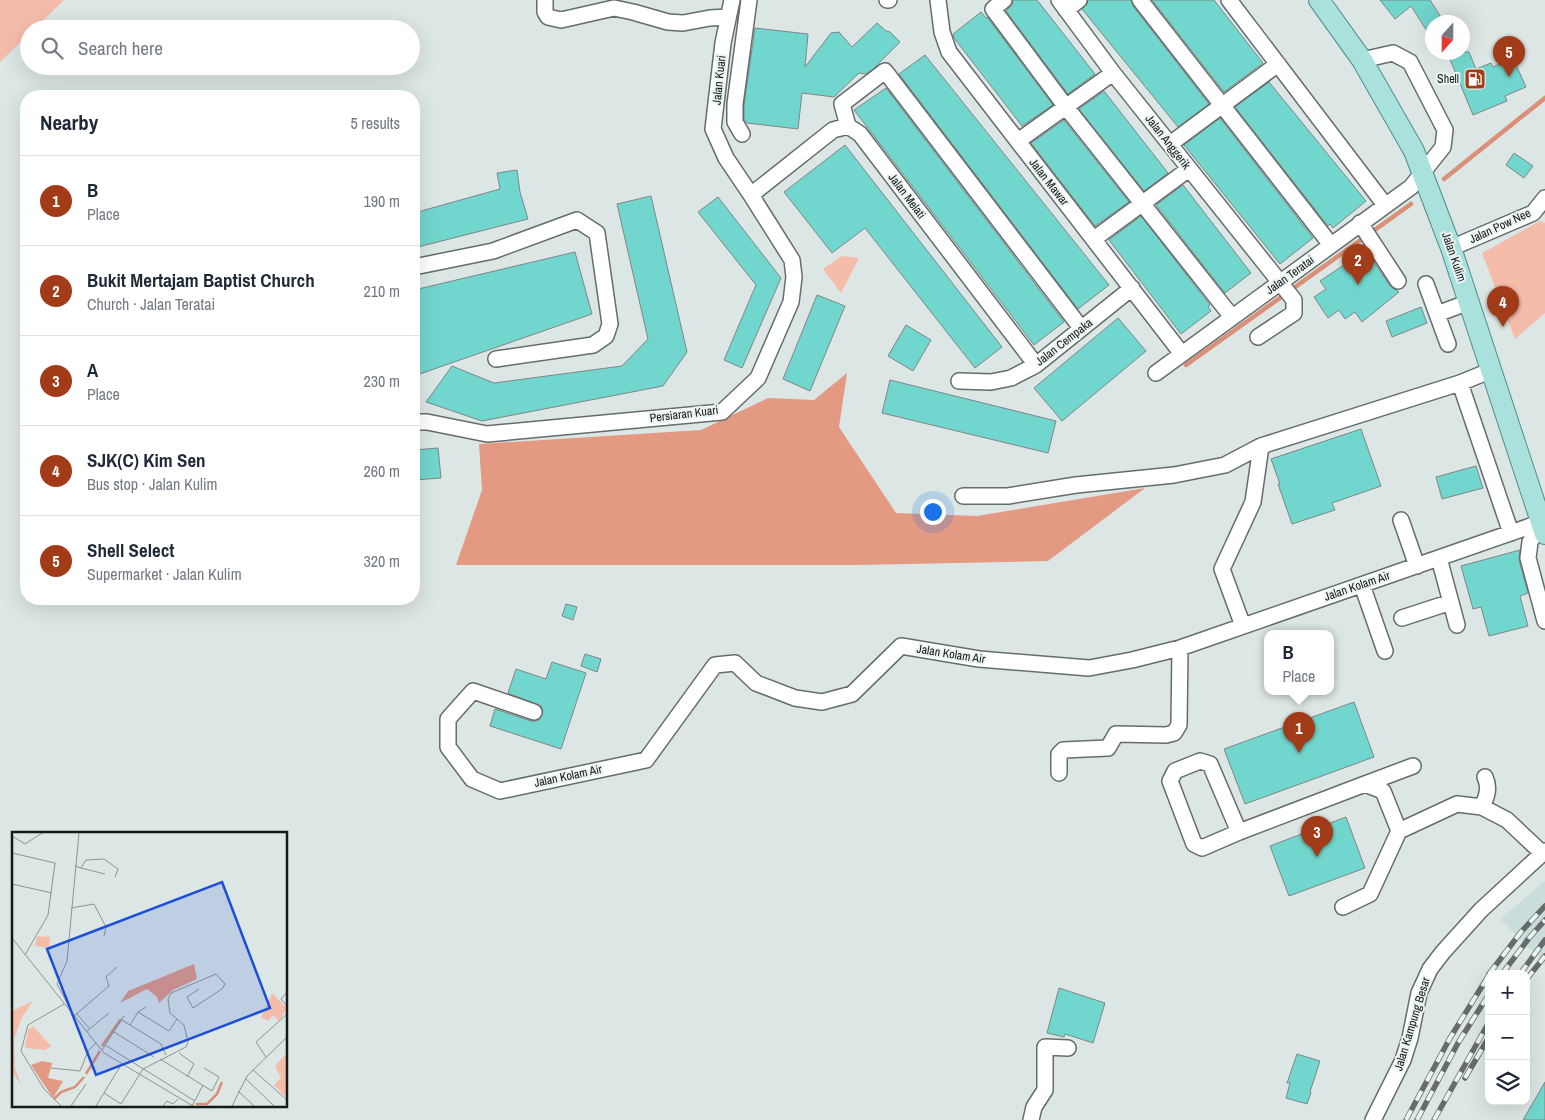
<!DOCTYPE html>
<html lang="en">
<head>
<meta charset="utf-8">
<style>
  body { margin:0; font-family:"Archivo Narrow",sans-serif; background:#f6f6f7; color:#1f2937 }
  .controls { position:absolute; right:15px; bottom:15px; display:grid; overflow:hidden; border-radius:10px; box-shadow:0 5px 20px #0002 }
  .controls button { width:45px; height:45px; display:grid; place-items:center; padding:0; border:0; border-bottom:1px solid #e0e1e3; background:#fff; color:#1f2937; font:25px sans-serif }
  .compass { position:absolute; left:1425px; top:15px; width:45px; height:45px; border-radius:50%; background:#fff; box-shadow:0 5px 20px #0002; rotate:201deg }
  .you { position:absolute; left:932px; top:511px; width:18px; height:18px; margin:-12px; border:4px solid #fff; border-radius:50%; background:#1a73e8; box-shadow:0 0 0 8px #1a73e833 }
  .badge { display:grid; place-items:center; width:32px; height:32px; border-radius:50%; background:#a23b17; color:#fff; font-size:16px; font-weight:700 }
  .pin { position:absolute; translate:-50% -41px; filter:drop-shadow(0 1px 2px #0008) }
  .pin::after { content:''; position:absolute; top:26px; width:18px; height:15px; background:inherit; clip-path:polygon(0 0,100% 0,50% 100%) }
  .popup { position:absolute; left:1264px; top:630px; width:70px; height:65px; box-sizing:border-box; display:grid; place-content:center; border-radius:10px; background:#fff; filter:drop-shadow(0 1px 4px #0005); font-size:16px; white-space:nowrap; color:#747a83 }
  .popup b { font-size:19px; color:#1f2937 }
  .popup::after { content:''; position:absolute; left:50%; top:100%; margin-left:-10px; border:10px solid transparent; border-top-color:#fff }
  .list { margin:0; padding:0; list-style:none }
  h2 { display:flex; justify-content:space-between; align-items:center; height:65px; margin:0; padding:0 20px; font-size:21px }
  h2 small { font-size:16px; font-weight:400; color:#747a83 }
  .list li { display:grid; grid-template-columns:32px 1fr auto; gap:15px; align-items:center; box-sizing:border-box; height:90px; padding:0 20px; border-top:1px solid #e0e1e3 }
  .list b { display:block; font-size:19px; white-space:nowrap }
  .list p { margin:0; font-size:16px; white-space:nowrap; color:#747a83 }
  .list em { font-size:16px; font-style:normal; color:#747a83 }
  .icon { flex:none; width:28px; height:28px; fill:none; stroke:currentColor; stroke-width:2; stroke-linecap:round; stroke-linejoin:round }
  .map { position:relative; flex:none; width:1545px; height:1120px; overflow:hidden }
  .search { position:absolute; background:#fff; box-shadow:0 5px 20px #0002; left:20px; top:20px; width:400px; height:55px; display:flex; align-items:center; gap:12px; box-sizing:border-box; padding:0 18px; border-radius:28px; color:#747a83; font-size:19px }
  .panel { position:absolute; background:#fff; box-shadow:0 5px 20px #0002; left:20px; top:90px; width:400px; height:515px; border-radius:20px }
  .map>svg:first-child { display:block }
  .built { fill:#caddda }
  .green { fill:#f5bcaa }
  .forest { fill:#e49982 }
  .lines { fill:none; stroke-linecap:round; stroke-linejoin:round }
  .stream { stroke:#d98f78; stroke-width:4.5 }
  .building { fill:#71d6cd; stroke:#7e8786 }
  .minor-casing { stroke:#656d6c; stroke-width:18 }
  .major-casing { stroke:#508e89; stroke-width:22 }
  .minor { stroke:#fff; stroke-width:15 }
  .major { stroke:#a9e1dc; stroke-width:20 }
  .rail-casing { stroke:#666c6b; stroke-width:5.5 }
  .rail { stroke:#eaf4f2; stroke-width:4; stroke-dasharray:11; stroke-linecap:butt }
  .labels { text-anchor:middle; stroke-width:4; stroke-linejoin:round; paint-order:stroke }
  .poi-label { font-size:12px; fill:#161919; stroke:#eaf4f2; text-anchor:end }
  .street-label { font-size:12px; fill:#161919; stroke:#eaf4f2 }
  .inset-river { fill:none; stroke:#d98f78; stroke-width:2.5 }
  .inset-road { fill:none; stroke:#8d9493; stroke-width:1 }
  .view { fill:#1d4ed8; fill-opacity:0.15; stroke:#1d4ed8; stroke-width:2.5 }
  .inset-edge { fill:none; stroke:#161919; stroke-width:2.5 }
</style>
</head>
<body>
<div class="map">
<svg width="1545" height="1120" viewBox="0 0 1545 1120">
  <rect width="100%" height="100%" fill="#dce6e5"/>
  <path class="built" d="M1545,881V964L1500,919Z"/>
  <path class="green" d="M0,0H64L34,29H29V34L0,62Z
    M1540,221L1545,223V313L1515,339L1482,253Z
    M842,256L859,258L841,293L823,269Z"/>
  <path class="forest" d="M847,373L839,427L896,513L977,516L1145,488L1048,561L858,565H456L482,490L479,444L701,430L768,398L814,400Z"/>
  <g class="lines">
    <path class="stream" d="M1444,179L1545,98
      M1186,365L1411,204"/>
  </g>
  <path class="building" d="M1013,0H1037L1095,74L1068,94L1006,11L1013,4Z
    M1088,0H1131L1133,6L1209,104L1178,127L1082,9L1087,4Z
    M1152,0H1214L1263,63L1224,92Z
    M1380,0H1430L1444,22H1432V39L1411,6L1395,19Z
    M981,12L986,18L987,17L1053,105L1022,126L954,38L953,34Z
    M877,23L886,31L890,32L900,42L872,70L866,74L859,73L834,97L802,93L798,129L747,123L744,119V105L755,28L808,34L805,67L831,33L839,32L852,47Z
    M1447,52H1469L1476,69L1491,63L1493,67L1513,58L1526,87L1505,96L1507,101L1473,115Z
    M925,55L1109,285L1078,309L899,74Z
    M1269,82L1366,201L1333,228L1330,224L1328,226L1235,107Z
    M886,88L1064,322L1034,345L854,110Z
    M1104,91L1168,173L1144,191L1079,109Z
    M1220,118L1313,238L1280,264L1184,145Z
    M1064,120L1129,202L1095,226L1031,143Z
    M845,145L1002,347L975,368L865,228L832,253L784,192Z
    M1514,153L1533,166L1524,178L1506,165Z
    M517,170L520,192L528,219L414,248V213L500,189L497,173Z
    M1183,185L1251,273L1225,293L1156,205Z
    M651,196L687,352L663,386L482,421L426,402L452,366L494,383L622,366L648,339L617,204Z
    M718,197L781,278L742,368L724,360L756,285L698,212Z
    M1141,216L1210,305L1208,307L1211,311L1181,334L1109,240Z
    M1366,250L1390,286L1399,292L1362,322L1355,312L1345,319L1339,310L1328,318L1314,297L1326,289L1320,281Z
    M575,252L592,314L414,376V290Z
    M817,295L845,306L810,391L783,379Z
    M1421,307L1427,323L1392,337L1386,321Z
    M1118,318L1146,351L1062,421L1034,388Z
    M906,325L931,340L913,371L888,356Z
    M890,380L1056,421L1048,453L882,413Z
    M1361,429L1381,486L1332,503L1335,510L1292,524L1278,484H1280L1271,459Z
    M438,448L441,478L414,480V450Z
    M1476,466L1483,488L1442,499L1436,477Z
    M1520,550L1519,560L1528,593L1520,596L1528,626L1489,636L1481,607L1473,609L1461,566Z
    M566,604L577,607L573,620L562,616Z
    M585,654L601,659L597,672L581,666Z
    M552,662L586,673L561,749L490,726L495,709L531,721H536L540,719L543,711L541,706L508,693L516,669L546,679Z
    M1354,702L1374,757L1245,804L1224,749Z
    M1346,817L1365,868L1289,896L1270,846Z
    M1059,988L1105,1003L1093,1043L1065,1034L1064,1037L1047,1033Z
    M1297,1054L1320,1061L1310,1092L1311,1093L1307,1104L1286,1098L1290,1083H1287Z
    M1545,1082V1120H1523Z"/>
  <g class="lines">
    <g class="minor-casing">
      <path id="minor" d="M545,0V12L548,17L561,20L614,8L633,12L668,22L683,23L710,18L727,17
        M887,0H889
        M938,0L942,32L949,52L1182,354
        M1004,0L993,9L1066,107L1232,317
        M1059,0L1113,73L1294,300V313L1258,337
        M1140,0L1331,245
        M1229,0L1385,205
        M1066,10L1079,0
        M848,126L842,104L885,71L1081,328
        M742,134L735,122V104L749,0
        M1018,141L1113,73
        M1170,144L1278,64
        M751,195L833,130L848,126L860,134L1036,365
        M1360,223L1398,281
        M1094,239L1189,169
        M1451,248L1533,213L1545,198
        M414,267L493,251L577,220L597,233L610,324L606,336L593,345L496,359
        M1426,284L1448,344
        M1437,314L1469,302
        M1156,373L1411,187L1443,147L1445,130L1410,62L1393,53L1362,60
        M959,381L991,382L1011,378L1036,365L1132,288
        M1460,383L1511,533
        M414,422H427L487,434L722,412L758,378L791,302L794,277L792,260L751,195L726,158L713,129L723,43L732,0
        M963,496H1008L1076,485L1174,475L1225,465L1261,446L1460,383L1492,370
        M1401,520L1417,566
        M1542,522L1530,542L1528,558L1545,621
        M1439,558L1457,625
        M1362,585L1385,651
        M1402,618L1451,602
        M1243,626L1222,569L1253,502L1261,446
        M534,712L473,691L448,719V747L472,779L500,791L646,760L715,665L735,663L756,683L795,698L822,702L852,694L901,646L979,659L1089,668L1132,660L1180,648L1542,522
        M1059,773V754L1063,750L1108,748L1116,734L1166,735L1174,733L1179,725L1180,648
        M1365,784L1413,766
        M1482,807C1487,796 1490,788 1485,777
        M1239,832L1210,764L1200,761L1175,771L1170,781L1194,844L1202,848L1239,832L1365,784L1383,791L1399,831
        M1343,907L1370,894L1399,831L1457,804L1482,807L1507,820L1542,853
        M1031,1120L1034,1107L1045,1090V1047L1068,1048
        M1373,1120L1403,1060L1410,1038L1419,993L1430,969L1443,952L1481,910L1545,851"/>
    </g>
    <g class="major-casing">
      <path id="major" d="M1319,0L1362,60L1414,151L1451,248L1545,534"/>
    </g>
    <use href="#minor" class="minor"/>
    <use href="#major" class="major"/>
    <g class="rail-casing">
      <path id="rail" d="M1489,974L1521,932L1545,906
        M1502,974L1529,938L1545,920
        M1520,974L1545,940
        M1526,980L1545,956
        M1465,1078L1489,1037
        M1406,1120L1450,1038L1489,975
        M1417,1120L1458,1043L1489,994
        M1434,1120L1489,1022"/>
    </g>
    <use href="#rail" class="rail"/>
  </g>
  <defs>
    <g id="fuel-square" transform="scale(1.125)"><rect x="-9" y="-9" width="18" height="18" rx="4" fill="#a23b17" stroke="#eaf4f2"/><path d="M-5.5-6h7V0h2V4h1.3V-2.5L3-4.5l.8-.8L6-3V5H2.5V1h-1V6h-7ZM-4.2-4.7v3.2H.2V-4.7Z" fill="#fff"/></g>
  </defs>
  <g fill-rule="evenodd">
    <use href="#fuel-square" x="1475" y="79"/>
  </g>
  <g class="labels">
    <g class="poi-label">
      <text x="1459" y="83">Shell</text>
    </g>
    <g class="street-label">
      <text transform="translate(719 80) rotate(-84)" y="4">Jalan Kuari</text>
      <text transform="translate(1168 142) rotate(52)" y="4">Jalan Anggerik</text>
      <text transform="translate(1049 182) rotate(52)" y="4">Jalan Mawar</text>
      <text transform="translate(907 196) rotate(53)" y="4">Jalan Melati</text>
      <text transform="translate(1500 226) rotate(-25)" y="4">Jalan Pow Nee</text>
      <text transform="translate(1454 257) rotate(71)" y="4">Jalan Kulim</text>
      <text transform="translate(1290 275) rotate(-36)" y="4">Jalan Teratai</text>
      <text transform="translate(1064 342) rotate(-38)" y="4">Jalan Cempaka</text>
      <text transform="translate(684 414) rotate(-7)" y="4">Persiaran Kuari</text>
      <text transform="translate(1357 586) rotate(-19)" y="4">Jalan Kolam Air</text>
      <text transform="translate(951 654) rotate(9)" y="4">Jalan Kolam Air</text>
      <text transform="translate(568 776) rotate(-12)" y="4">Jalan Kolam Air</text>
      <text transform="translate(1412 1024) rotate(-73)" y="4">Jalan Kampung Besar</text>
    </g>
  </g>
  <g transform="translate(12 832)">
    <rect width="275" height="275" fill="#dce6e5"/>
    <path d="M25,104L38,105L37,116L23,114ZM260,161L275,176L267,189L261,183L256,189L249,185ZM21,169L10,185L2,207L3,236L9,253L0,240V179ZM21,194L39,214L33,218L13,216L16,198ZM275,221V263L273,264L262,253L269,246L263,234Z" fill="#f5bcaa"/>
    <path d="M182,132L185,147L161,158L147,171L145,165L135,157L108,171L116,159ZM30,229L40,231L36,246L51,249L41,266L19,233Z" fill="#e49982"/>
    <path class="inset-river" d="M90,214L109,187M74,242L88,219M42,267L49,260L63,255L72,245M184,272H195L205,262L210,250"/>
    <path class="inset-road" d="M67,1L55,129L45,152L62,184L97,154L94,145L105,135M0,4L13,12L30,1M0,21L43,31L36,83L13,123M63,34L69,36L74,28L92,27L106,37L103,45M69,36L93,42M0,52L40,61M59,76L82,72L94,95L92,104M0,106L92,221L181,274M275,160L269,167L275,174M126,180L157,199L165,187M65,182L77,196M110,188L149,212L154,223M118,193L126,180L134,175M75,199L97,181M102,200L142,225M93,213L183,269M90,218L112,184M167,221L182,232L175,245M254,225L244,210L275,182M148,227L200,259L207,245L192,236M39,236L68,239L76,219L84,211M241,238L274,267M233,246L262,274M226,259L242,274M92,261L109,272L131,237L174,215L176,210L172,193L158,181L156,167L159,161L204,142L213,152L210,157L181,176L175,165L187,157M49,274L32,257L9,219L16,193L52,172M59,274L74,252M84,274L109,233M151,274L155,269L161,272L166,267M180,274L191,253M220,274L235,244L275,205"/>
    <path class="view" d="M210,50L258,176L84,243L35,117Z"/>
    <rect width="275" height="275" class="inset-edge"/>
  </g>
</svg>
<div class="controls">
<button>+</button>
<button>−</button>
<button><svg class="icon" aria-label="layers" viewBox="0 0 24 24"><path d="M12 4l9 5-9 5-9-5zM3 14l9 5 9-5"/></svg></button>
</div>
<svg class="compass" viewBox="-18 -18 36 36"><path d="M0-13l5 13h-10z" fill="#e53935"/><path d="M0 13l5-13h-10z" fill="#747a83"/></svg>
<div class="you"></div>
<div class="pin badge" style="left:1299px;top:753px">1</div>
<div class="popup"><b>B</b>Place</div>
<div class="pin badge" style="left:1358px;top:285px">2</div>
<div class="pin badge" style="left:1317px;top:857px">3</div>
<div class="pin badge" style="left:1503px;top:327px">4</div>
<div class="pin badge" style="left:1509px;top:77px">5</div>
<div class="search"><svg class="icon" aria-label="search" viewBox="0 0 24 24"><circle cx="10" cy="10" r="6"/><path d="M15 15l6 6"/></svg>Search here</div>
<section class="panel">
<h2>Nearby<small>5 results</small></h2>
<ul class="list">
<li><span class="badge">1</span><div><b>B</b><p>Place</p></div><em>190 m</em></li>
<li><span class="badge">2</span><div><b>Bukit Mertajam Baptist Church</b><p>Church · Jalan Teratai</p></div><em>210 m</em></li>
<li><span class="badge">3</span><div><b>A</b><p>Place</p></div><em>230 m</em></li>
<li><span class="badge">4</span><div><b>SJK(C) Kim Sen</b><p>Bus stop · Jalan Kulim</p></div><em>260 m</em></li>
<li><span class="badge">5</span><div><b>Shell Select</b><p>Supermarket · Jalan Kulim</p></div><em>320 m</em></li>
</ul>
</section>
</div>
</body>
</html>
